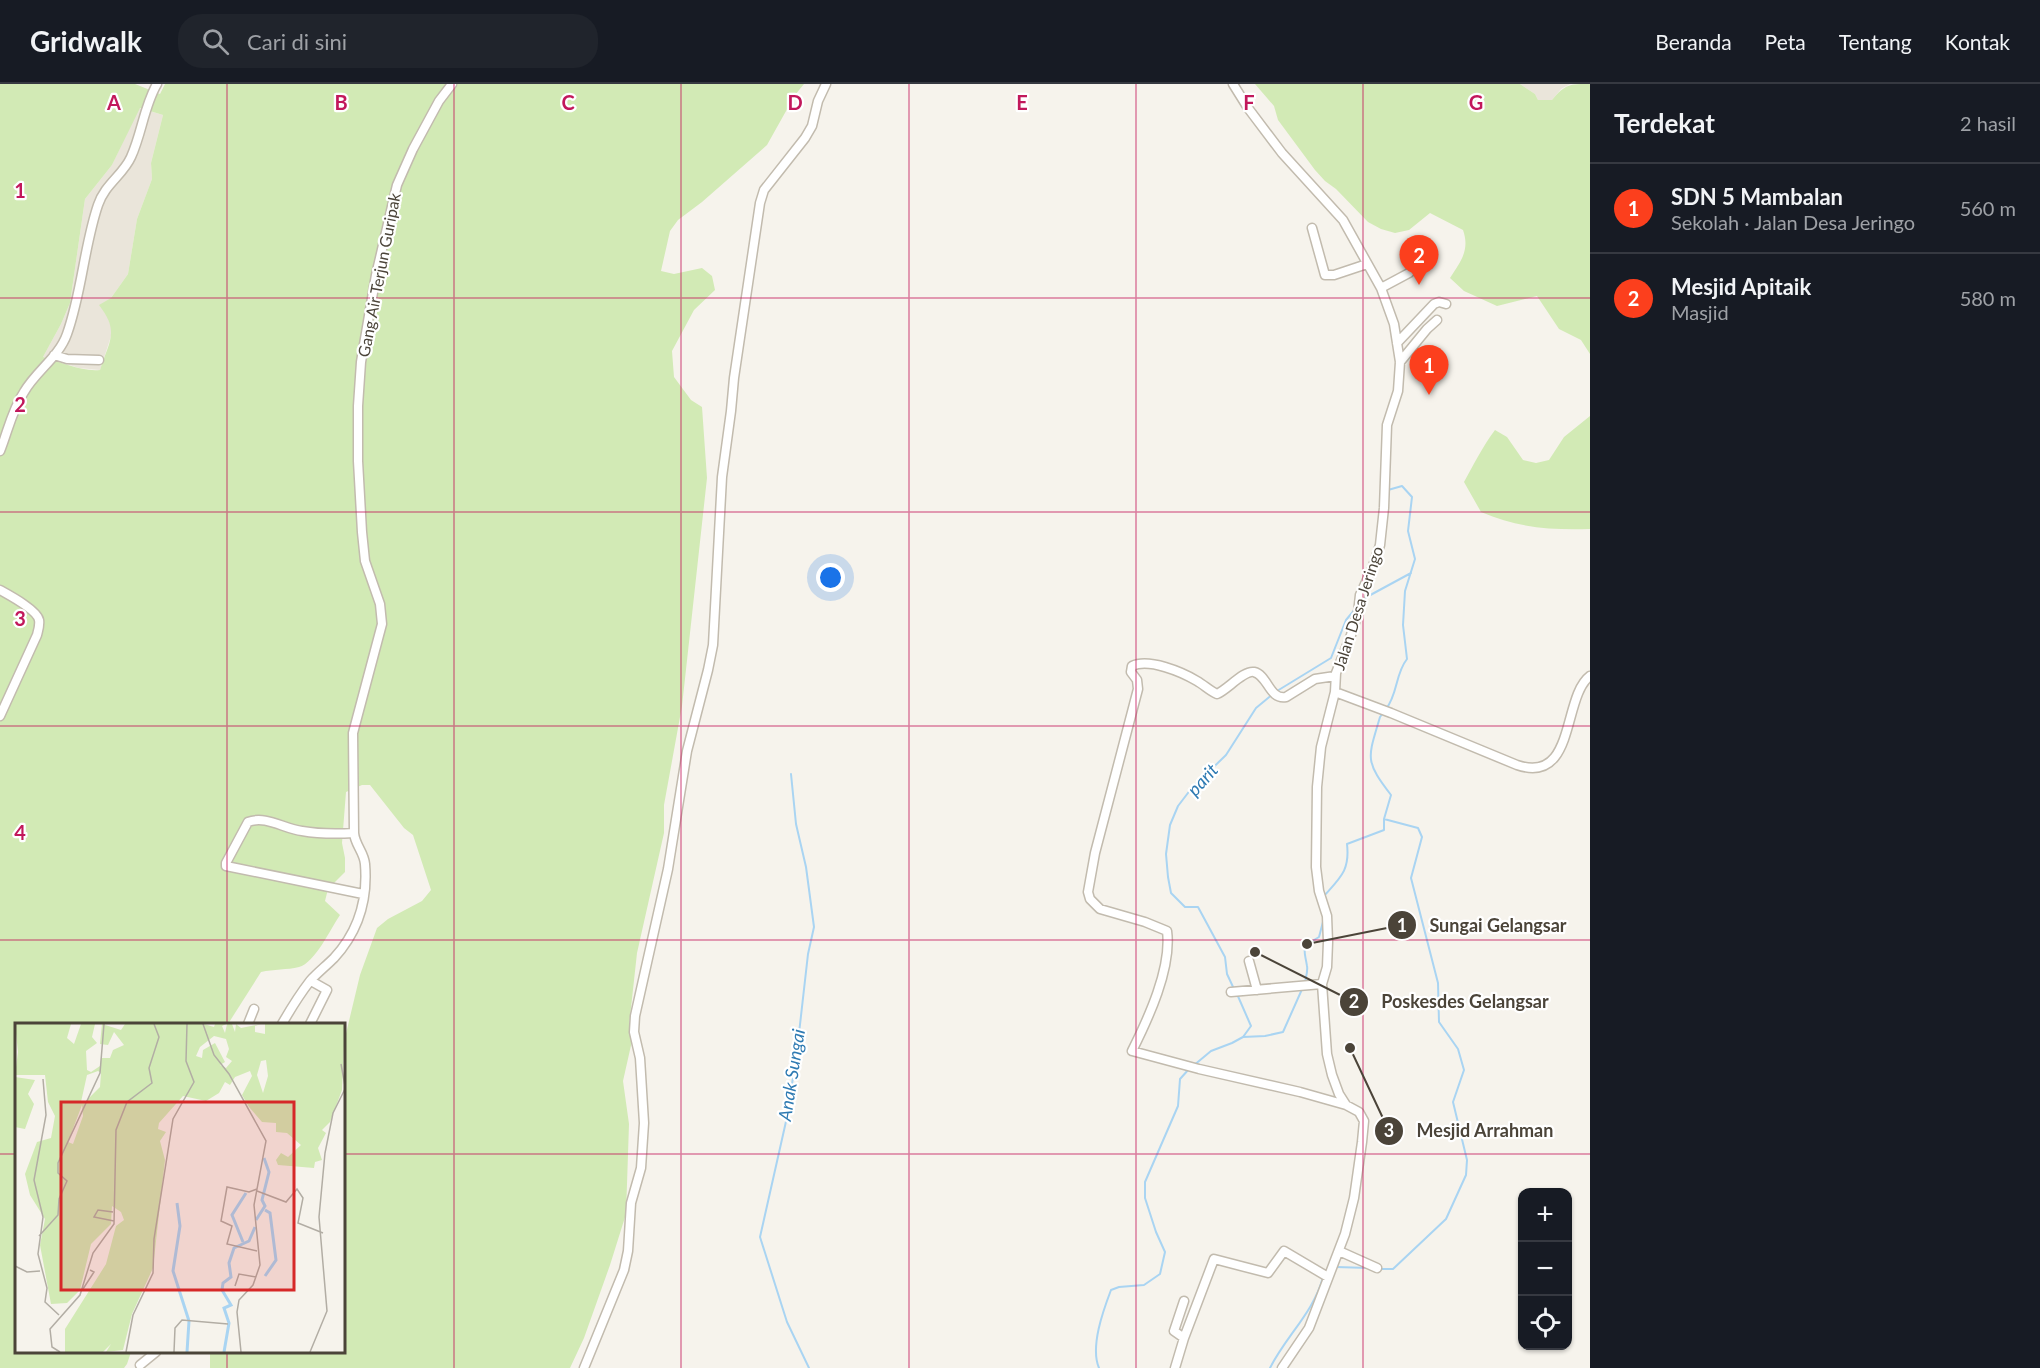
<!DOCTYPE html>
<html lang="id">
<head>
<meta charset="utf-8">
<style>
  body { margin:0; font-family:Lato,sans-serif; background:#20242c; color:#f1f3f6 }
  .controls { position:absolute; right:18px; bottom:18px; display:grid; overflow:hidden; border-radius:12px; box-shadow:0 2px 4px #0004 }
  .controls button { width:54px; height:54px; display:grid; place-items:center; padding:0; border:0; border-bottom:2px solid #363941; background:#171b24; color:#f1f3f6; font:30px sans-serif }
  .you { position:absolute; left:831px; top:494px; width:21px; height:21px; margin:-15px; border:4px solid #fff; border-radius:50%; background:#1a73e8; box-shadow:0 0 0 9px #1a73e833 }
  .badge { display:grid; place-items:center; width:39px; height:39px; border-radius:50%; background:#fc3f1d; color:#fff; font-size:20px; font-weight:700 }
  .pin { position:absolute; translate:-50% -50px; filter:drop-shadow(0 2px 3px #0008) }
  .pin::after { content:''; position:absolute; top:32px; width:21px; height:18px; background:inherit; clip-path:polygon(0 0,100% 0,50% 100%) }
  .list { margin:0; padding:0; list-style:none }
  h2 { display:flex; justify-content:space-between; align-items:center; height:78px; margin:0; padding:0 24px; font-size:26px }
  h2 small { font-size:20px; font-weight:400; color:#9ea1a6 }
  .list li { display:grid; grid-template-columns:39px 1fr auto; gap:18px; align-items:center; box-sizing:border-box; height:90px; padding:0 24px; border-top:2px solid #363941 }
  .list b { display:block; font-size:22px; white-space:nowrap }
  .list p { margin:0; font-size:20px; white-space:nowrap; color:#9ea1a6 }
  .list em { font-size:20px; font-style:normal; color:#9ea1a6 }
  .icon { flex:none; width:33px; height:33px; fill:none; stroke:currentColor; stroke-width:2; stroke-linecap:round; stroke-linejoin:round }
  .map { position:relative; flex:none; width:1590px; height:1284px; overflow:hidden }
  header { display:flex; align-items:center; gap:36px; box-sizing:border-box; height:84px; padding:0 30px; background:#171b24; border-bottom:2px solid #363941 }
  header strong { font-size:28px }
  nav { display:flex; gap:33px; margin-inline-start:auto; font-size:21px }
  .search { width:420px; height:54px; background:#20242c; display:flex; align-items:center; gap:15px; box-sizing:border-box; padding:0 21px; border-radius:24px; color:#9ea1a6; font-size:22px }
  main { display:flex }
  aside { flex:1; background:#171b24 }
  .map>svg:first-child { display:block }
  .residential { fill:#eae5da }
  .green { fill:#d2eab5; fill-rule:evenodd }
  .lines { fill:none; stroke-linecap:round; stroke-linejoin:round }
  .stream { stroke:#a9d4f2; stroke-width:2 }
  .minor-casing { stroke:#c2bbae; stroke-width:11 }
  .minor { stroke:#fff; stroke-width:8 }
  .grid { fill:none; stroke:#c2185b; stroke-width:1.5; stroke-opacity:0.55 }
  .labels { text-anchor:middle; stroke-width:4.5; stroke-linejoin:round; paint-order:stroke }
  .street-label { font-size:16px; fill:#4b4439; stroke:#fff }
  .water-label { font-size:18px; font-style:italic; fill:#2e7ab2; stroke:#fff }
  .inset-river { fill:none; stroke:#a9d4f2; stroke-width:3 }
  .inset-road { fill:none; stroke:#b2ada4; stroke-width:1.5 }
  .view { fill:#d62828; fill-opacity:0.15; stroke:#d62828; stroke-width:3 }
  .inset-edge { fill:none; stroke:#4b4439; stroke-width:3 }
  .grid-label { font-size:20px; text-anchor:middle; font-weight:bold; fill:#c2185b; stroke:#fff; stroke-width:4.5; stroke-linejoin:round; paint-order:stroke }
  .leader { fill:none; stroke:#4b4439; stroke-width:2 }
  .callout-dot { fill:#4b4439; stroke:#fff; stroke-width:2 }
  .mark-label { font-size:18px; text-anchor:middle; font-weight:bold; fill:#fff }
  .callout-label { font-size:18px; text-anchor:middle; font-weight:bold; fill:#4b4439; stroke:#fff; stroke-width:4.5; stroke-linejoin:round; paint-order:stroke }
</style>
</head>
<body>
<header>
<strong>Gridwalk</strong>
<div class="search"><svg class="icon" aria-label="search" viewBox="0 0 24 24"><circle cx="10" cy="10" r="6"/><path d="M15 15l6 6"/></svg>Cari di sini</div>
<nav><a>Beranda</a><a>Peta</a><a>Tentang</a><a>Kontak</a></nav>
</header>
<main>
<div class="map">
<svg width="1590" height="1284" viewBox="0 0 1590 1284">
  <rect width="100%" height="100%" fill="#f6f3ec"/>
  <path class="residential" d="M1520,0H1570L1561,5L1552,16L1545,17L1538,16L1535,10Z
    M139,24L163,31L151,79L152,95L137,135L128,190L111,214L107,232L113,246L100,286L79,284L43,273L61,240L70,219L85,115L112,81Z"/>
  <path class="green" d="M0,0H135L160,10L165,0H804L795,11L767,61L702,118L678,136L670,147L661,187L674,190L702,184L712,192L715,206L694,226L672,267L674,293L691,316L702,323L707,394L682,622L664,721V749L637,869L629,942L634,948L623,997L629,1040L626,1130L610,1181L584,1254L570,1284H210V1268H344V958L360,891L377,844L388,835L422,817L431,806L413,751L404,744L370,701H362L346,708L342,759L345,774V788L328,805L325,817L340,831C331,844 315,879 299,883C287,886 274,885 261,888L228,940H16V1268H131L127,1280L124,1284H0ZM140,24L163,31L151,79L152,95L137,135L128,190L111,214L99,221C120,248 109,257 100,286C82,288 61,278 43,273L61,240L70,219L85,115L112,81Z
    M1255,0H1520L1535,10L1538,16H1552C1565,0 1570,0 1590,0V270L1581,256L1559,245L1537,212L1497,222L1464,207L1450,194C1461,177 1470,166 1463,146L1430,129L1409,146L1395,149L1381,145L1368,138L1336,105L1325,97L1315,86L1278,36L1274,22Z
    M1590,332V445C1550,446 1518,444 1481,428L1464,398C1474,380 1483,362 1495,346L1507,353L1523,376L1536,379L1549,376L1564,353Z"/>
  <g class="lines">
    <path class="stream" d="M1363,515L1411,489
      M1277,607L1331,574L1346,536L1356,524
      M1386,625C1398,610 1395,590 1407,575L1403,541L1405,507L1415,475L1408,447L1412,413L1402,402L1388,406
      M791,690L796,740L806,783L814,843L808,870L797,967L787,1033L760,1153L787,1238L809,1284
      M1325,814L1324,812C1341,793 1350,786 1347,760L1384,746V735L1391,711C1364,676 1368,674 1380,633L1383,629
      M1305,898C1306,893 1308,887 1307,882C1304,863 1300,864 1319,853L1324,834
      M1234,905L1227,890L1225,873L1198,823H1185L1171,809L1168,793L1166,770L1170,741L1178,722L1191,705L1226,671L1256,624L1273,610
      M1237,910L1251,942L1243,953
      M1193,982L1211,967L1232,959L1243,953L1265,952L1283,948L1303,903
      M1336,1183L1369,1184
      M1380,1185H1393L1446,1135L1466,1091L1467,1076L1453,1018L1464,986L1458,965L1439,938L1438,899L1411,794L1422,753L1418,744L1384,735
      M1099,1284C1090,1263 1103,1227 1111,1206L1119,1203L1144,1201L1160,1190L1165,1168L1156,1148L1145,1114V1098L1178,1022L1180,995L1189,985
      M1270,1284C1286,1252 1314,1228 1323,1193"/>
    <g class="minor-casing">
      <path id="minor" d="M1233,0L1248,24L1282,69L1343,136L1381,204L1394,240L1400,278L1398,307L1387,341L1384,424L1380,461L1372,485L1360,511L1358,529L1351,551L1336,589L1335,608L1321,663L1317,703L1316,783L1319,807L1327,832L1328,858L1327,883L1322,900L1327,970L1332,991L1339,1010L1346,1021L1359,1028L1364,1037L1362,1058L1354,1114L1345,1150L1309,1244L1282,1284
        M1312,144L1325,191H1334L1367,180
        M1381,204L1409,189L1419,179
        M1397,259L1434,220L1439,218L1446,220
        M54,271L67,275L99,276
        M1400,278L1427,245L1437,236
        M0,367C8,347 12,326 24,308C36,287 59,273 67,250C82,208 84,162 98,121C105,100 123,91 131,73C142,49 144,22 157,0
        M0,506C9,511 37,526 39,536C40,541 38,547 37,551L0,632
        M1335,592L1315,595L1286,613C1269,616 1268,591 1254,588C1244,586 1227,606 1217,610C1210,607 1204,601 1197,597C1182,588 1149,574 1132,582L1131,588L1137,596L1138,605L1095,769L1088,808L1090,815L1100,825L1145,838L1167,847C1172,884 1148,935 1132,967L1199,985L1300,1008L1346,1021
        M1335,608L1391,629L1517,681C1576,701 1562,613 1590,592
        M354,749C337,750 319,750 302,747C284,745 266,731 248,738L226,779V782L363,810
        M1249,877L1257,906
        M1231,908L1322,900
        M248,940L254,925
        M282,940C290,926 300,910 310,897C317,889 326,882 334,874C358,848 368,816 365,780C364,768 355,761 354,749L353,649L382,540L380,520L365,477L362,448L358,377V322L361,278L376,191L397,101L413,65L439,17L452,0
        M310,940L327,906L311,897
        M1339,1167L1377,1184
        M1184,1217L1174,1247L1184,1254
        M140,1281L156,1268
        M584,1284L624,1186L628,1167L631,1119L641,1084L644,1039L640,974L634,948L635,932L668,785L687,667L708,586L713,561L722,393L731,327L734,294L760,119L764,106L805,54L812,42L818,17L826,0
        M1175,1284L1184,1254L1214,1175L1268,1189L1284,1167L1328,1193"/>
    </g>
    <use href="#minor" class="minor"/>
  </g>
  <path class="grid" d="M227,0V940M454,0V1284M681,0V1284M909,0V1284M1136,0V1284M1363,0V1284M0,214H1590M0,428H1590M0,642H1590M0,856H1590M0,1070H16M344,1070H1590M227,1268V1284"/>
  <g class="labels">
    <g class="street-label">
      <text transform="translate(379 191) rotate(-79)" y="6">Gang Air Terjun Guripak</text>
      <text transform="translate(1358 524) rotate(-72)" y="6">Jalan Desa Jeringo</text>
    </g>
    <g class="water-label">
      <text transform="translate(1203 696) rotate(-48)" y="6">parit</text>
      <text transform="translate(792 991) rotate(-81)" y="6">Anak Sungai</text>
    </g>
  </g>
  <g transform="translate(15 939)">
    <rect width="330" height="330" fill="#f6f3ec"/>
    <path d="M0,1H56L52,15L59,21L66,1H80L77,14L82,20L71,28L72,47L76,49L85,43L86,35H95L98,27L109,22L99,9L93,22L85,21L87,1L106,7L110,1H189L199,4L200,1H211L207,3L210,10L212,1H217L220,9L221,1L226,5L246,1L240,3V9L250,11V1H330L327,67L315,99L307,107L311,110L303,125L307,137L300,139L299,145L263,142L261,137L266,130L273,134L286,122L272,110L261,109V100L247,99L234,84L227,72L237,53L235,48L220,54L215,62L210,59L204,70L191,78L168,73L144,100L143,106L151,109L145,118L150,137L138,245L117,291L108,327L91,329L96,321L88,329H50V306L91,241L101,203L109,197L106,189L97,183L96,201L76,221L65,267L52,280L36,281L25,222L30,196L15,172L10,151L22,119L36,115L40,93L33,79L30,52H0L3,29ZM199,13L211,16L214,26L211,34L217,38L211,45L205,42L210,39L200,20L188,27L187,35L181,33L185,24ZM251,37L253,53L248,70L242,52L246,38ZM83,48L86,50L85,64L69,80L66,79L72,52ZM67,82L68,93L58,121L53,119ZM0,54L20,57L13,71L19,81L10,106L0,104Z" fill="#d2eab5" fill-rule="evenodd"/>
    <path class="inset-river" d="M162,180L165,203L158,248L174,298L172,329M241,197L250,183L247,177L254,149L249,135M228,219L217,192L231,170M250,253L261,237L255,190L250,187M209,329L214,300L209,285L216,282L207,267L208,260L216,254L214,240L219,225L234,218L240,204"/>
    <path class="inset-road" d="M188,1L199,32L214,51L251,118L239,182L245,242L238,262L224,277L222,289L226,329M326,41L330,63M28,56L31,92L19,157L28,194L23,231L32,265L30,279L44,292M242,166L234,169L212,164L206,198L217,203L212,221L242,228M242,168L271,179L282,166L288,175L283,200L308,210M98,189L83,187L79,194L99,198M24,213L43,192L44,176L52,158L43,150V140L85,50L89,1M0,243L12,249L25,248M220,263L224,251L241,254M68,266L79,249L75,247M45,329L37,324L35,306L65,272L78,230L99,201L101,107L112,79L137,60L134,45L144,14L139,1M111,329L118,292L138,250L139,216L158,96L179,59L171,38L172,1M159,329L160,305L167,297L213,301M295,329L312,288L304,194L310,130L318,90L330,66"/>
    <path class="view" d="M46,79H279V267H46Z"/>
    <rect width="330" height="330" class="inset-edge"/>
  </g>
  <g class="grid-label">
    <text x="114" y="26">A</text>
    <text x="341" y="26">B</text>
    <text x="568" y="26">C</text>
    <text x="795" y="26">D</text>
    <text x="1022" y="26">E</text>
    <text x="1249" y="26">F</text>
    <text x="1476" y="26">G</text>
    <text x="20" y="114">1</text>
    <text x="20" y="328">2</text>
    <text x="20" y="542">3</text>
    <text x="20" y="756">4</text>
  </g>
  <path class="leader" d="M1307 860L1402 841M1255 868L1354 918M1350 964L1389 1047"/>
  <g class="callout-dot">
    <circle cx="1307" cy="860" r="6"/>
    <circle cx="1255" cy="868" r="6"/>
    <circle cx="1350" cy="964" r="6"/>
    <circle cx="1402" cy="841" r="15"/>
    <circle cx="1354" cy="918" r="15"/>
    <circle cx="1389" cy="1047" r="15"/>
  </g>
  <g class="mark-label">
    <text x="1402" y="848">1</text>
    <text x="1354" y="924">2</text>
    <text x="1389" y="1053">3</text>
  </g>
  <g class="callout-label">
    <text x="1498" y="848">Sungai Gelangsar</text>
    <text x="1465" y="924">Poskesdes Gelangsar</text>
    <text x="1485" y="1053">Mesjid Arrahman</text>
  </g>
</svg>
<div class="controls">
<button>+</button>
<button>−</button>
<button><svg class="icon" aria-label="locate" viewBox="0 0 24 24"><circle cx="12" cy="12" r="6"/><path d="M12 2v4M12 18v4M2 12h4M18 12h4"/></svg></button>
</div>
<div class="you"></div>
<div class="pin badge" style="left:1429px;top:311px">1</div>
<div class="pin badge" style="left:1419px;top:201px">2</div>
</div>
<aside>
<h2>Terdekat<small>2 hasil</small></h2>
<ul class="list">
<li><span class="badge">1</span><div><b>SDN 5 Mambalan</b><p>Sekolah · Jalan Desa Jeringo</p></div><em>560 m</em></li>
<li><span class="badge">2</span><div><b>Mesjid Apitaik</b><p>Masjid</p></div><em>580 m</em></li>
</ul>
</aside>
</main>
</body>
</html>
